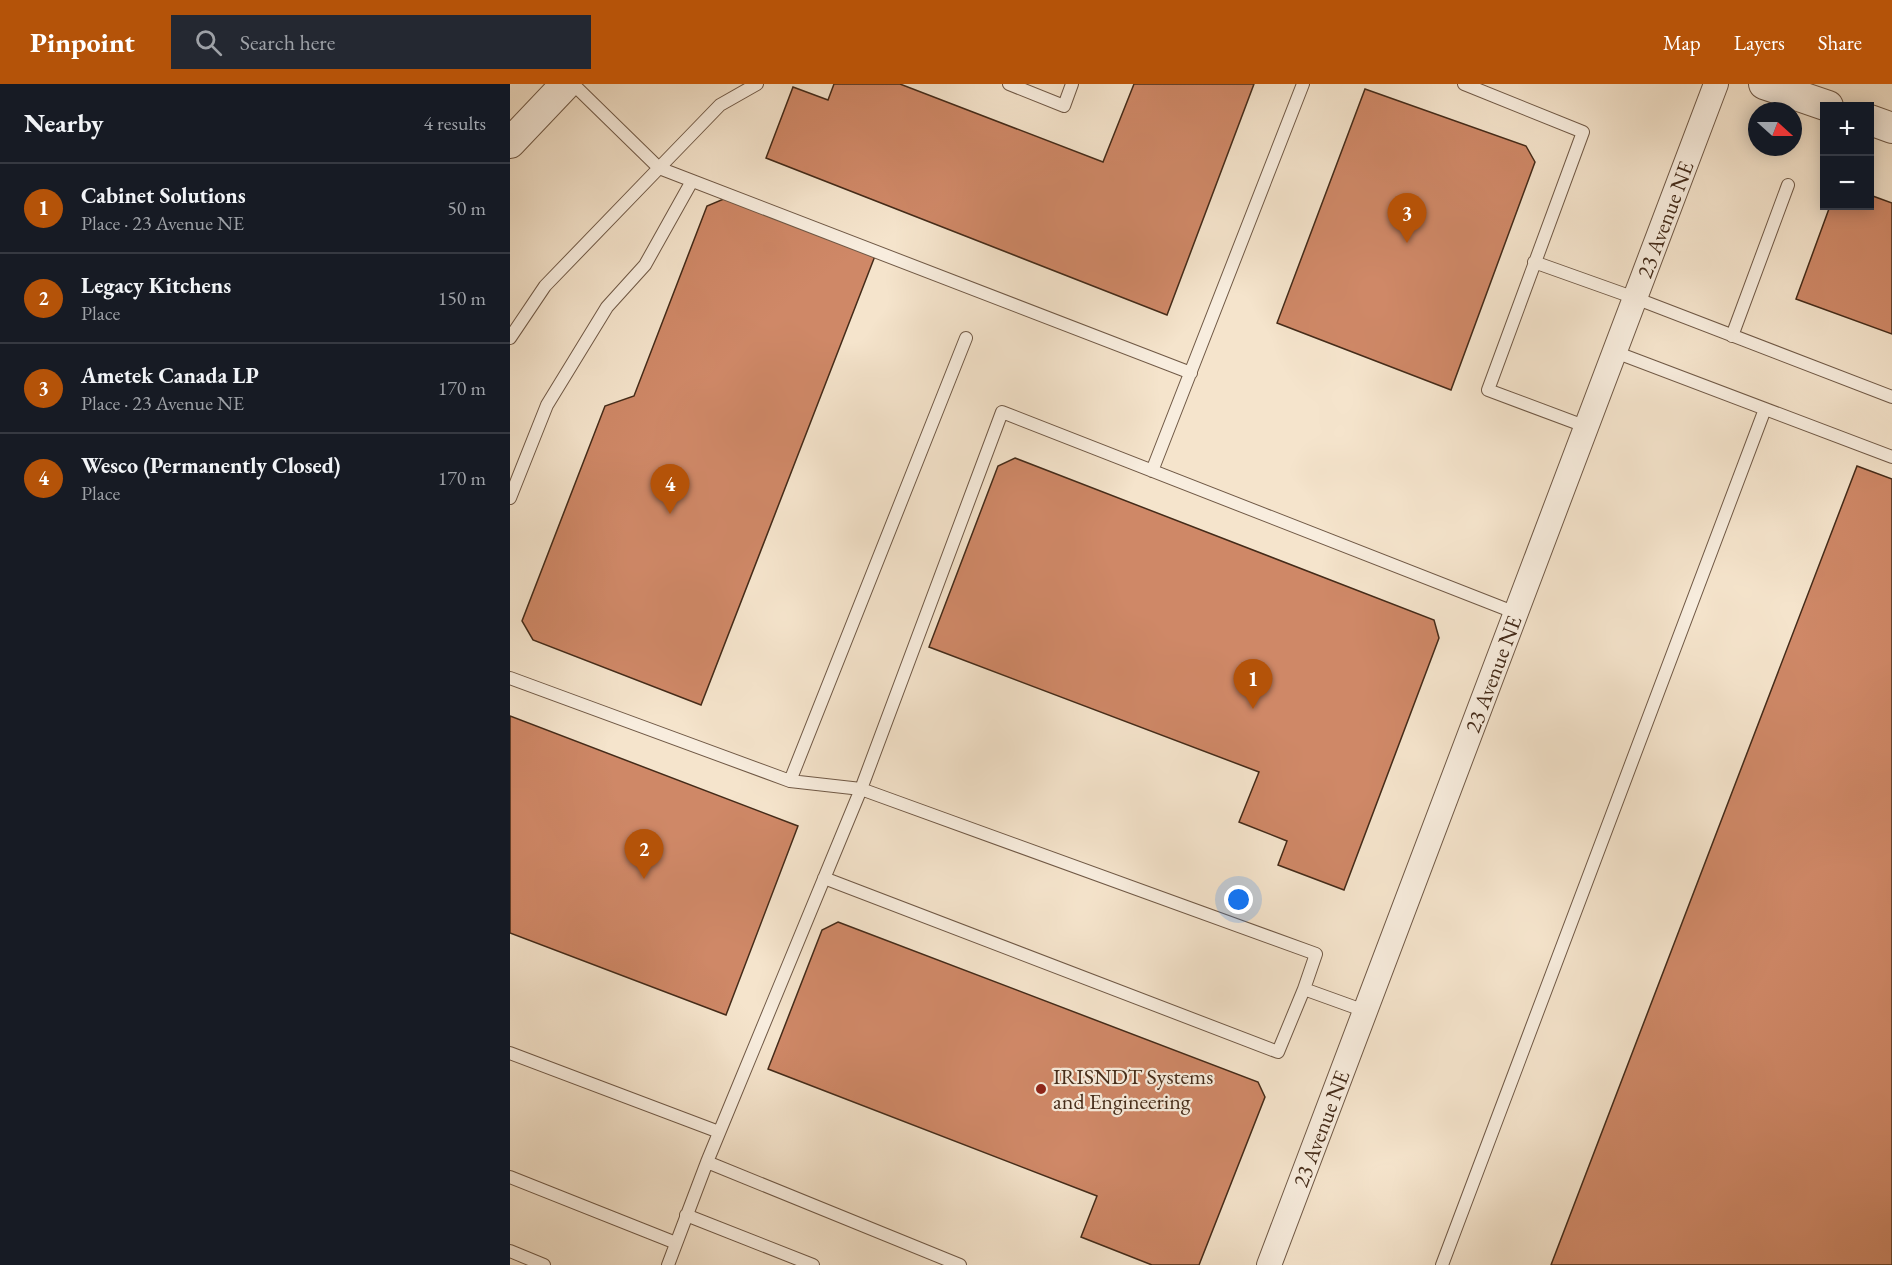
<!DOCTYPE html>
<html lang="en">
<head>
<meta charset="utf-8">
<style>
  body { margin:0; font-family:"EB Garamond",serif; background:#242831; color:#f1f3f6 }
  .controls { position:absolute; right:18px; top:18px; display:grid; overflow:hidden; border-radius:0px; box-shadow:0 3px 15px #0003 }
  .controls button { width:54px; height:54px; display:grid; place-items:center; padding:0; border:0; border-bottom:2px solid #363941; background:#171b24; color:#f1f3f6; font:30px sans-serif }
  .compass { position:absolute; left:1238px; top:18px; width:54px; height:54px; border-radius:50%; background:#171b24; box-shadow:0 3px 15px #0003; rotate:111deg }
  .you { position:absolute; left:729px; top:816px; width:21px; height:21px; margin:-15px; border:4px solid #fff; border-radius:50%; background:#1a73e8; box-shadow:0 0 0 9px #1a73e833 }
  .badge { display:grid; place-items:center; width:39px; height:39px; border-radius:50%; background:#b45309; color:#fff; font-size:20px; font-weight:700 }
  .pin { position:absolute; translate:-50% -50px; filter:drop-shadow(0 2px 3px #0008) }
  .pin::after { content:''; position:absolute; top:32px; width:21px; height:18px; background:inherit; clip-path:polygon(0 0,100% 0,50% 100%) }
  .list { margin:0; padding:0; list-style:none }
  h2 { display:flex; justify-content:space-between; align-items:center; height:78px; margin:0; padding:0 24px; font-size:26px }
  h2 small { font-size:20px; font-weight:400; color:#9ea1a6 }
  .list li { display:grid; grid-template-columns:39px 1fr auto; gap:18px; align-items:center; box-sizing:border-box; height:90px; padding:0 24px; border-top:2px solid #363941 }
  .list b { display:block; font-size:22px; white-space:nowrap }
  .list p { margin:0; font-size:20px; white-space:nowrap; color:#9ea1a6 }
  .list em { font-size:20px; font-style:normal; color:#9ea1a6 }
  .icon { flex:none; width:33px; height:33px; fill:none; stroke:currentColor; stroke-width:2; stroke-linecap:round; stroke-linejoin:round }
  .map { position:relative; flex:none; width:1382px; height:1181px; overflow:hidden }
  header { display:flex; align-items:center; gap:36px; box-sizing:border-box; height:84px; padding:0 30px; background:#b45309; color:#fff }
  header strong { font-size:28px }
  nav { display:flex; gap:33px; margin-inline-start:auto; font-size:21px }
  .search { width:420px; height:54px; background:#242831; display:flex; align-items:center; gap:15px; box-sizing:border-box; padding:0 21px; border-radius:0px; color:#9ea1a6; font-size:22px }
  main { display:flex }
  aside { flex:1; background:#171b24 }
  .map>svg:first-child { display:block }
  .building { fill:#cf8867; stroke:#442b19; stroke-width:1.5 }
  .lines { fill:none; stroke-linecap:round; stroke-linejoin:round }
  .service-casing { stroke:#705946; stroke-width:14 }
  .minor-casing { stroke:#705946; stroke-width:26 }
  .tertiary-casing { stroke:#705946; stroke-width:32 }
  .service { stroke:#f8edde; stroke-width:12 }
  .minor { stroke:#f8edde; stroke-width:24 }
  .tertiary { stroke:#f8edde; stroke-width:30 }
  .poi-dot { fill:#8f2418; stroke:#f8edde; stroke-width:2 }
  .labels { text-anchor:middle; stroke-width:4.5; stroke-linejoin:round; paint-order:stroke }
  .street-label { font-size:22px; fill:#442b19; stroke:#f8edde }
  .poi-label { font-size:22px; fill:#442b19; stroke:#f8edde; text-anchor:start }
</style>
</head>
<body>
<header>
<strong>Pinpoint</strong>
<div class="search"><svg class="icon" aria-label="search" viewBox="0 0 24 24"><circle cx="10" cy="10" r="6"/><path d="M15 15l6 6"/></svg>Search here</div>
<nav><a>Map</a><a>Layers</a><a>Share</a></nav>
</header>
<main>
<aside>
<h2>Nearby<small>4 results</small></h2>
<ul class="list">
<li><span class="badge">1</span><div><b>Cabinet Solutions</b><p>Place · 23 Avenue NE</p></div><em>50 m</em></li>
<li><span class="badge">2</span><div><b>Legacy Kitchens</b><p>Place</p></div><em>150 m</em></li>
<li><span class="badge">3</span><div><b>Ametek Canada LP</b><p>Place · 23 Avenue NE</p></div><em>170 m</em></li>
<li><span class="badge">4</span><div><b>Wesco (Permanently Closed)</b><p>Place</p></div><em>170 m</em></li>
</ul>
</aside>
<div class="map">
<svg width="1382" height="1181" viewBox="0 0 1382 1181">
  <rect width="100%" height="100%" fill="#f5e4cc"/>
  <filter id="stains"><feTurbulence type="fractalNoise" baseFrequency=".00333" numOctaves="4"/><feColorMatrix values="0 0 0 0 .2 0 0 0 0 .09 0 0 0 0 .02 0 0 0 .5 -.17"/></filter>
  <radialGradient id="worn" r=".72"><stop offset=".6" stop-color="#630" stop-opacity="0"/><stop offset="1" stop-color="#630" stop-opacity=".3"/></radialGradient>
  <path class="building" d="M324,0H390L593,78L624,0H744L657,231L256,74L283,3L318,16Z
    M855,5L1016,62L1025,78L941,306L767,239Z
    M1360,111L1382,119V250L1286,215L1320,122H1360Z
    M216,114L365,172L191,621L23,556L12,537L95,322L124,312L197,122Z
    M505,374L924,536L929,554L834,806L768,781L777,757L729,738L749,688L419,563L488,382Z
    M1347,382L1382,395V1181H1041Z
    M0,632L288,742L216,931L0,849Z
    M328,838L748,998L755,1013L689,1181H642L571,1153L587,1112L258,985L312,846Z"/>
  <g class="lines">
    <g class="service-casing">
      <path id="service" d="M247,0L210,21L149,84L681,289
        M499,0L554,22L562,0
        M954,0L1073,48L978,306L1077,343
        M1024,178L1125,214L1382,313
        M1222,252L1278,101
        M0,254L35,202L149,84L63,0
        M1105,268L1382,373
        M642,387L793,0
        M0,414L37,321L97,223L135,181L182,97
        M0,594L280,697L351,705L197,1078L158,1181
        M280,697L456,254
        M314,794L768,968L794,905
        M855,927L794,905L806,870L351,705L492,328L1006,529
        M0,969L209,1048
        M197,1078L450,1181
        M0,1093L166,1159
        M176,1131L303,1181
        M0,1167L34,1181
        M932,1181L1255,325"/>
    </g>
    <g class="minor-casing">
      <g id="minor">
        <path id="s1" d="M759,1181L1206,0"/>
      </g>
    </g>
    <g class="tertiary-casing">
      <path id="tertiary" d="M1254,0L1318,22
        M1360,36L1382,44
        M0,59L56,0"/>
    </g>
    <use href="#service" class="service"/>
    <use href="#minor" class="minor"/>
    <use href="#tertiary" class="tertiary"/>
  </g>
  <circle class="poi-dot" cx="531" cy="1005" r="6"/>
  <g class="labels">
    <g class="street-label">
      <text dy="8" stroke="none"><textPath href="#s1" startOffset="1118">23 Avenue NE</textPath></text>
      <text dy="8" stroke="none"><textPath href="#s1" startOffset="632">23 Avenue NE</textPath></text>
      <text dy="8" stroke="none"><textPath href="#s1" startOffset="146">23 Avenue NE</textPath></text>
    </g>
    <g class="poi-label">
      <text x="543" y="1000">IRISNDT Systems<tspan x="543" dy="25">and Engineering</tspan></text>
    </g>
  </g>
  <rect width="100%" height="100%" filter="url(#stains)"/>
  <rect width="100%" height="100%" fill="url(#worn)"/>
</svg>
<div class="controls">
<button>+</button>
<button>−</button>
</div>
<svg class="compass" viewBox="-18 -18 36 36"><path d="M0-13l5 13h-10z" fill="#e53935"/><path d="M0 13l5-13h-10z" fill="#9ea1a6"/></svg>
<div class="you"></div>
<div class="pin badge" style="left:743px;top:625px">1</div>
<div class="pin badge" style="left:134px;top:795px">2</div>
<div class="pin badge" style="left:897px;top:159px">3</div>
<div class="pin badge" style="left:160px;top:430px">4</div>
</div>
</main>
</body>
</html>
